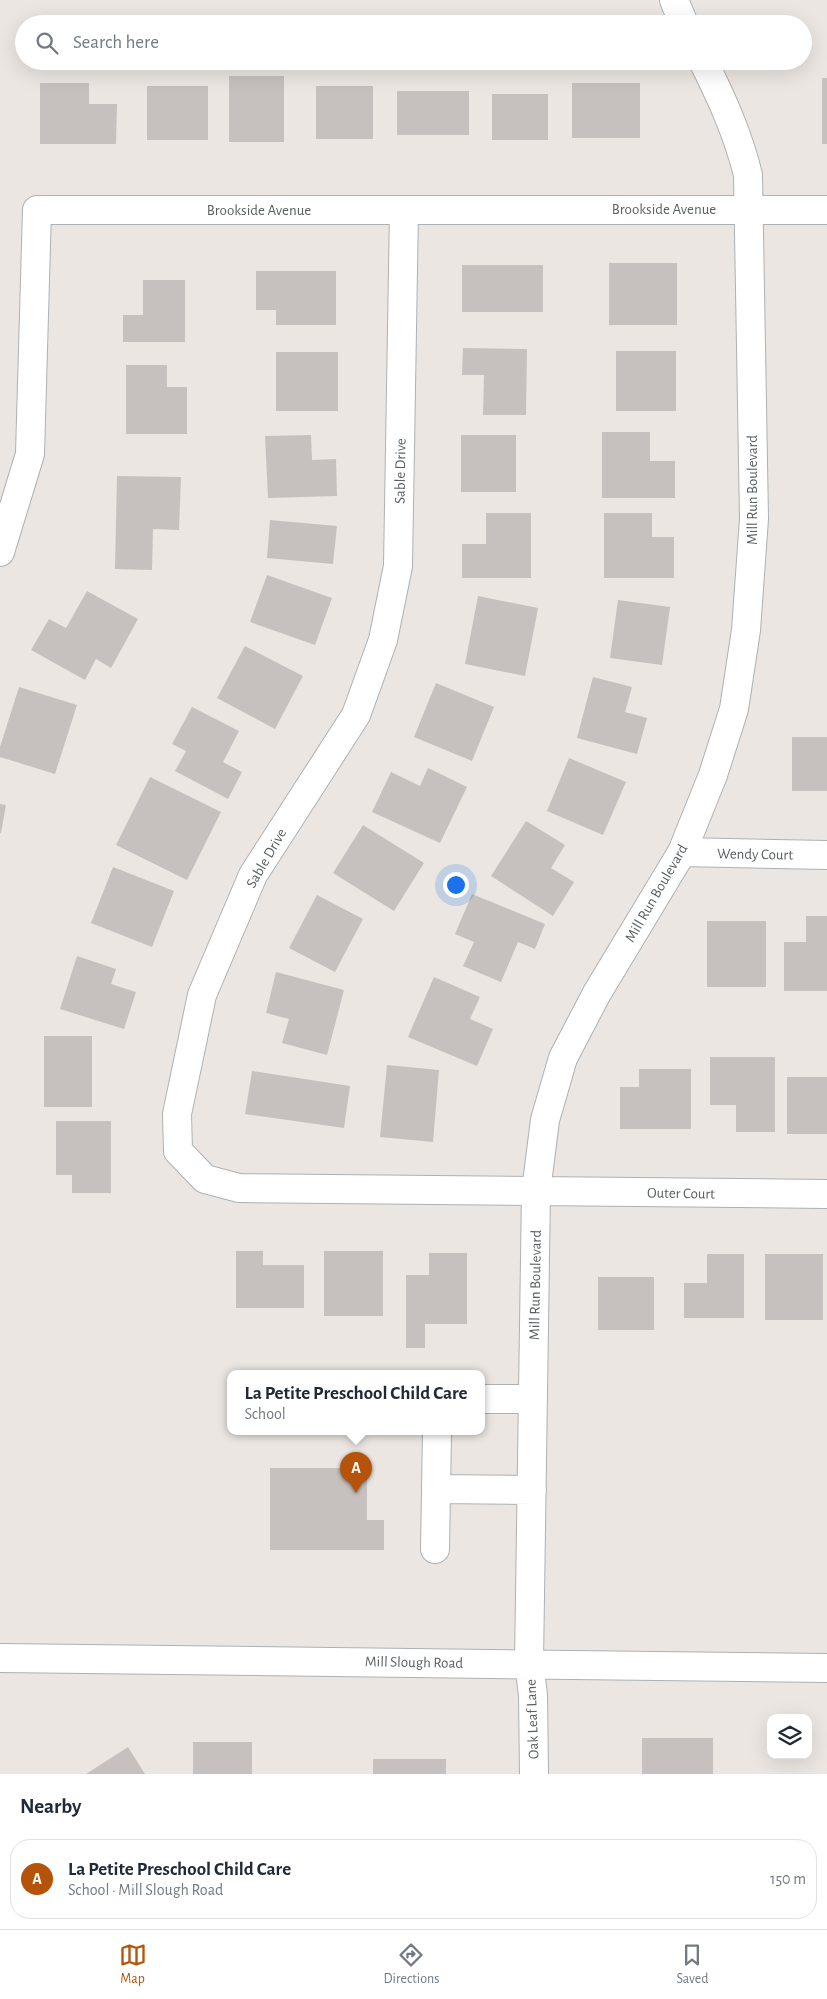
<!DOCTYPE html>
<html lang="en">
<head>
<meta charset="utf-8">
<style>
  body { margin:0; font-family:"Alegreya Sans",sans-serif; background:#f2f2f3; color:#1f2937 }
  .controls { position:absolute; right:15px; bottom:15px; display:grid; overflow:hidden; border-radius:10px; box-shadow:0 5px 20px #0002 }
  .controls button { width:45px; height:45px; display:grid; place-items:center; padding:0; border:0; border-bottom:1px solid #e0e1e3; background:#fff; color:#1f2937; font:25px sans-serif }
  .you { position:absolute; left:455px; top:884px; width:18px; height:18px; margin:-12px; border:4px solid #fff; border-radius:50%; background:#1a73e8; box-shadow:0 0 0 8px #1a73e833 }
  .badge { display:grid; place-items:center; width:32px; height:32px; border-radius:50%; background:#b45309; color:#fff; font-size:16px; font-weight:700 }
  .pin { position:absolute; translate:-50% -41px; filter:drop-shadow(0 1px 2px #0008) }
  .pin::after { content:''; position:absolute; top:26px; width:18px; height:15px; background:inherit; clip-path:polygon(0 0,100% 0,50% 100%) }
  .popup { position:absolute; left:227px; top:1370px; width:258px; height:65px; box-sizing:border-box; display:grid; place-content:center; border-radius:10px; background:#fff; filter:drop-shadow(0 1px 4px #0005); font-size:16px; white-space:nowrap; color:#747a83 }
  .popup b { font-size:19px; color:#1f2937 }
  .popup::after { content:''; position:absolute; left:50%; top:100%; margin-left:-10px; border:10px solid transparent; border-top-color:#fff }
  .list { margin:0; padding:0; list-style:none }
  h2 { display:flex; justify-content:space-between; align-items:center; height:65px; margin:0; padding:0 20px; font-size:21px }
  h2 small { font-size:16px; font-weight:400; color:#747a83 }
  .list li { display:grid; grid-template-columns:32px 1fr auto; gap:15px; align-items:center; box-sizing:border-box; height:80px; margin:0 10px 10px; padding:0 10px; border:1px solid #e0e1e3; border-radius:20px }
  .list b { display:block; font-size:19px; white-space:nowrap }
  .list p { margin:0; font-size:16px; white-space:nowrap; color:#747a83 }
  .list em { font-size:16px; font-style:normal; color:#747a83 }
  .icon { flex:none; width:28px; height:28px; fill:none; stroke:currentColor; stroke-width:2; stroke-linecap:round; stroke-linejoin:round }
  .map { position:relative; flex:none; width:827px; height:1774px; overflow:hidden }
  .search { position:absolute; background:#fff; box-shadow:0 5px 20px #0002; left:15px; right:15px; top:15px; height:55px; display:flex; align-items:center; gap:12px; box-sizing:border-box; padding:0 18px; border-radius:28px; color:#747a83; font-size:19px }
  .sheet { height:155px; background:#fff }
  nav { display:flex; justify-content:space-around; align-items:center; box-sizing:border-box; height:70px; border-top:1px solid #e0e1e3; background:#fff; font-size:14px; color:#747a83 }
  nav a { display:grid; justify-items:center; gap:2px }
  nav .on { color:#b45309 }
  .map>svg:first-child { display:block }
  .building { fill:#c6c1be }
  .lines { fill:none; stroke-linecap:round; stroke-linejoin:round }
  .minor-casing { stroke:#adb1b3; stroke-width:30 }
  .minor { stroke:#fff; stroke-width:28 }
  .labels { text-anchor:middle; stroke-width:4.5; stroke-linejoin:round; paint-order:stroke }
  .street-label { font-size:15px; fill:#5a5f61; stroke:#fff }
</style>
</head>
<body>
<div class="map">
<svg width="827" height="1774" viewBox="0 0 827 1774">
  <rect width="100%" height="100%" fill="#ebe6e2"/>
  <path class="building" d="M229,76H284V142H229Z
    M822,78H827V144H822Z
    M40,83H89V104H117L116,144H40Z
    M572,83H640V138H572Z
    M147,86H208V140H147Z
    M316,86H373V139H316Z
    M397,91H469V135H397Z
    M492,94H548V140H492Z
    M609,263H677V325H609Z
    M462,265H543V312H462Z
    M256,271H336V325H276V310H256Z
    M143,280H185V342H123V315H143Z
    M463,348L527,349L526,415H483L484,375H462Z
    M616,351H676V411H616Z
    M276,352H338V411H276Z
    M126,365H167V387H187V434H126Z
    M602,432H650V461H675V498H602Z
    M311,435L312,460L336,459L337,496L268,498L265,436Z
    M461,435H516V492H461Z
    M117,476L181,477L179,530L153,529L152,570L115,569Z
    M486,513H531V578H462V544H486Z
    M604,513H652V537H674V578H604Z
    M270,520L337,526L333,564L267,558Z
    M267,575L332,598L315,645L250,622Z
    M87,591L138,619L111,668L96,659L85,680L31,650L49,619L66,628Z
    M478,596L538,608L525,676L465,664Z
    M618,600L670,607L662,665L610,658Z
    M245,646L303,676L275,729L217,698Z
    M593,677L632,687L625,712L647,718L637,754L577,738Z
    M436,683L494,707L472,761L414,737Z
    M19,687L77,705L55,774L0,757V747Z
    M192,707L239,731L223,762L242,772L228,799L175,771L186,751L172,744Z
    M792,737H827V791H792Z
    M569,758L626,782L603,835L547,811Z
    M428,768L467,787L440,843L372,812L391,772L420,786Z
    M150,777L221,812L187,880L116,845Z
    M0,804L6,805L1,833H0Z
    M526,821L565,845L551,868L574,882L553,916L491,876Z
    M363,825L424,863L394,911L333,873Z
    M113,867L174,891L152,947L91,923Z
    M472,894L545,924L535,949L518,942L501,982L463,966L474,942L455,934Z
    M317,895L363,919L335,972L289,948Z
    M806,916H827V991H784V942H806Z
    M707,921H766V987H707Z
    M77,956L116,969L111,984L136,992L124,1029L60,1009Z
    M276,972L344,990L327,1055L282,1043L289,1019L266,1013Z
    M434,977L480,997L470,1019L493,1029L477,1066L408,1037Z
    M44,1036H92V1107H44Z
    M710,1057H775V1132H736V1105H710Z
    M387,1065L439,1070L433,1142L380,1137Z
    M639,1069H691V1129H620V1087H639Z
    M252,1071L350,1086L344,1128L245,1114Z
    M787,1077H827V1134H787Z
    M56,1121H111V1193H72V1175H56Z
    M236,1251H263V1265H304V1308H236Z
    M324,1251H383V1316H324Z
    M429,1253H467V1324H425V1348H406V1275H429Z
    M707,1254H744V1318H684V1283H707Z
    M765,1254H823V1320H765Z
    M598,1277H654V1330H598Z
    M270,1468H367V1520H384V1550H270Z
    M642,1738H713V1774H642Z
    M193,1742H252V1774H193Z
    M128,1747L145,1774H86Z
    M373,1759H446V1774H373Z"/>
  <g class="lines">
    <g class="minor-casing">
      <path id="minor" d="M674,0L684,24
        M404,210L398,566L383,640L356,715L253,875L202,995L177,1114L178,1151L205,1179L239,1188L827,1194
        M0,552L30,454L37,210H827
        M682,852L827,855
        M481,1399H533
        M436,1489L532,1490
        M435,1549L437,1432
        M0,1658L827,1668
        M534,1774L533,1695L529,1663L536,1191L545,1120L563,1058L597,993L682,852L713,775L734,709L746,630L754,519L748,175C738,134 722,99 703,61"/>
    </g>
    <use href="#minor" class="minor"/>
  </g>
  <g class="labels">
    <g class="street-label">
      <text x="664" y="214">Brookside Avenue</text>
      <text x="259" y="215">Brookside Avenue</text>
      <text transform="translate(400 471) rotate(-89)" y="5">Sable Drive</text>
      <text transform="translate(752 490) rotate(-90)" y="5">Mill Run Boulevard</text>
      <text transform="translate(755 854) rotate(1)" y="5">Wendy Court</text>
      <text transform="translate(266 858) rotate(-60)" y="5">Sable Drive</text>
      <text transform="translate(656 893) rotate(-60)" y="5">Mill Run Boulevard</text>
      <text transform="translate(681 1193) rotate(1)" y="5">Outer Court</text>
      <text transform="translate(535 1285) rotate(-89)" y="5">Mill Run Boulevard</text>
      <text transform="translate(414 1662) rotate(1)" y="5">Mill Slough Road</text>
      <text transform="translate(532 1719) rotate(-92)" y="5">Oak Leaf Lane</text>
    </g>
  </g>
</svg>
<div class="controls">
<button><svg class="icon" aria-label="layers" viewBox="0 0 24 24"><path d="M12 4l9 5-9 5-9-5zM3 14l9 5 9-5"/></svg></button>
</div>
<div class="you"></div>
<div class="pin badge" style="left:356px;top:1493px">A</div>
<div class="popup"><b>La Petite Preschool Child Care</b>School</div>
<div class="search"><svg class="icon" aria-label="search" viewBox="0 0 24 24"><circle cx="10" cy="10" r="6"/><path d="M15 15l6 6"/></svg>Search here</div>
</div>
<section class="sheet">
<h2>Nearby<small></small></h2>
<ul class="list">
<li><span class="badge">A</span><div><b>La Petite Preschool Child Care</b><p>School · Mill Slough Road</p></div><em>150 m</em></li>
</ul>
</section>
<nav>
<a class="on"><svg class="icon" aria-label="map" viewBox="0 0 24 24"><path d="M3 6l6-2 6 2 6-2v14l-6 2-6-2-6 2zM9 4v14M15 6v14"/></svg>Map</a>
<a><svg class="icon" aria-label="directions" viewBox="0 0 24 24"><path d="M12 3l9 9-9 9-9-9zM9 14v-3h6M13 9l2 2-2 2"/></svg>Directions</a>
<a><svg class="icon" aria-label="saved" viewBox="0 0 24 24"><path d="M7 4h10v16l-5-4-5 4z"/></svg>Saved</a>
</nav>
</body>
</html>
